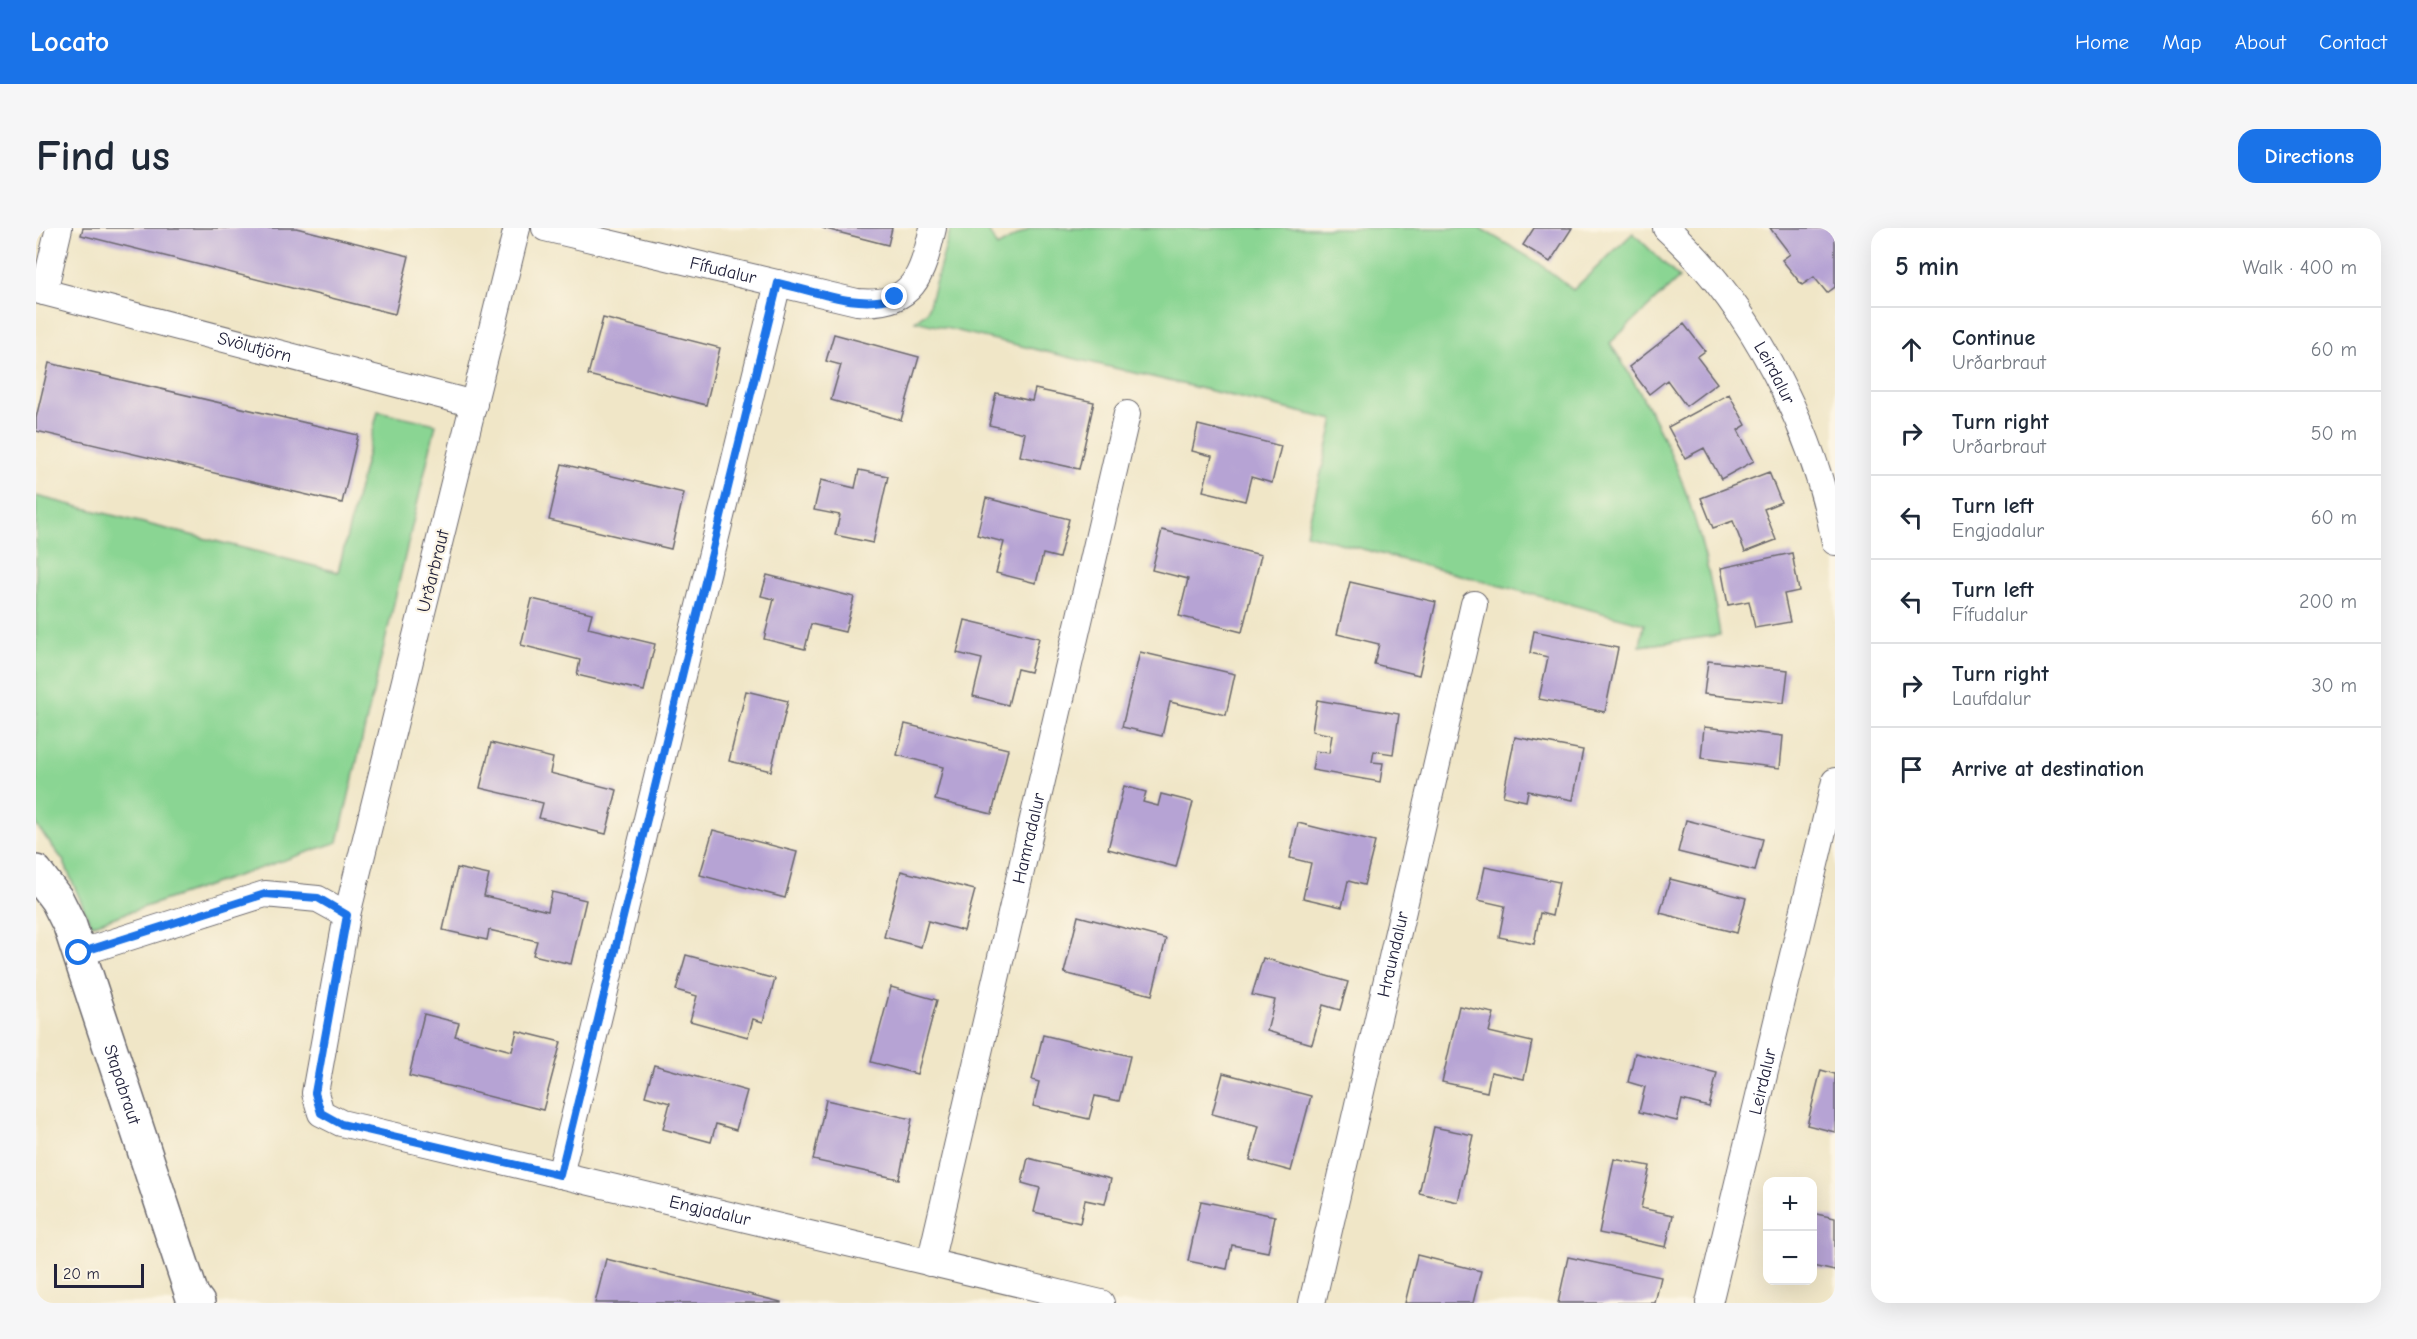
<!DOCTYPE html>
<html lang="en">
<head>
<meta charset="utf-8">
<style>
  body { margin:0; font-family:"Comic Neue",sans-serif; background:#f6f6f7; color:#1f2937 }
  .controls { position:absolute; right:18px; bottom:18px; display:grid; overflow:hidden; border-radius:12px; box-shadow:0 6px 24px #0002 }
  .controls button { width:54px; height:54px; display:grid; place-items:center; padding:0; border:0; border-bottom:2px solid #e0e1e3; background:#fff; color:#1f2937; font:30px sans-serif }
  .scale { position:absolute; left:18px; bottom:15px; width:90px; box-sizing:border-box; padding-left:6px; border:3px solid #22223b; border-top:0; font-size:16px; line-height:21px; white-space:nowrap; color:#22223b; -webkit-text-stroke:4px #fcf5e5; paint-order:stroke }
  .stop { position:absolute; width:18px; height:18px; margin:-14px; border:4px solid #1a73e8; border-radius:50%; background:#fff }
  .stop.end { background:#1a73e8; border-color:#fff; box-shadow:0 2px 6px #0008 }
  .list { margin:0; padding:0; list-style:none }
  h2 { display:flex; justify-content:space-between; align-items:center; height:78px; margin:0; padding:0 24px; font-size:26px }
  h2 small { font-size:20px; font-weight:400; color:#747a83 }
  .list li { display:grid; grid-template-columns:39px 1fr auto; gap:18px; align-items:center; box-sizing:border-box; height:84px; padding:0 24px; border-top:2px solid #e0e1e3 }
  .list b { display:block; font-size:22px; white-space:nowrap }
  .list p { margin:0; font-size:20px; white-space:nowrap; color:#747a83 }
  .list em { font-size:20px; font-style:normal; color:#747a83 }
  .icon { flex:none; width:33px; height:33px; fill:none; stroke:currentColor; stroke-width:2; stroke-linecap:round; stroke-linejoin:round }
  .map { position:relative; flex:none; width:1799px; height:1075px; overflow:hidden; border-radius:18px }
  header { display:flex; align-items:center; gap:36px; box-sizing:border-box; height:84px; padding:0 30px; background:#1a73e8; color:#fff }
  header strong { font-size:28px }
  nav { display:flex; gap:33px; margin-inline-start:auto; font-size:21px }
  .intro { display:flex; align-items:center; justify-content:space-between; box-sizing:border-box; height:144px; padding:0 36px }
  h1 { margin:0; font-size:42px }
  .button { padding:15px 27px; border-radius:18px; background:#1a73e8; color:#fff; font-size:21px; font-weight:700 }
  main { display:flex; gap:36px; padding:0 36px }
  aside { flex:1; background:#fff; border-radius:18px; box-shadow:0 6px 24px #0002 }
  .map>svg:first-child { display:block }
  .green { fill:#8ad593; stroke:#567c67; stroke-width:1.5 }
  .building { fill:#b6a3d4 }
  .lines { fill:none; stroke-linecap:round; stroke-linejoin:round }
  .street-casing { stroke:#6a676c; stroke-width:28 }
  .secondary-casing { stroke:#6a676c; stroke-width:36 }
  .street { stroke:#fff; stroke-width:26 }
  .secondary { stroke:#fff; stroke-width:33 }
  .route { stroke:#1a73e8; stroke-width:8 }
  .labels { text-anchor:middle; stroke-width:4.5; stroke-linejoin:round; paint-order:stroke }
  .street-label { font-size:18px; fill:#22223b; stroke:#fcf5e5 }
</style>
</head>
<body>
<header>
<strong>Locato</strong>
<nav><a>Home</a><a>Map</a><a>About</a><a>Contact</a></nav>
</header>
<div class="intro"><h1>Find us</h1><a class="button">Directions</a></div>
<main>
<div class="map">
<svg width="1799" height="1075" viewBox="0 0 1799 1075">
  <rect width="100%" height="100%" fill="#fcf5e5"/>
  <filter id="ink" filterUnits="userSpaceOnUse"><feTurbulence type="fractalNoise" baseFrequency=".0167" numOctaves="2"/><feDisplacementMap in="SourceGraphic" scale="12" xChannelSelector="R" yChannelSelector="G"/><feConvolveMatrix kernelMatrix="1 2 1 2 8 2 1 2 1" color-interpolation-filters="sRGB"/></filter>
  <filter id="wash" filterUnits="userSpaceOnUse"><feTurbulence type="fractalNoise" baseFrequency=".008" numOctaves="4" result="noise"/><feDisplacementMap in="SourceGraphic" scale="24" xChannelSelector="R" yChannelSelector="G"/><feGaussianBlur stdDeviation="1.35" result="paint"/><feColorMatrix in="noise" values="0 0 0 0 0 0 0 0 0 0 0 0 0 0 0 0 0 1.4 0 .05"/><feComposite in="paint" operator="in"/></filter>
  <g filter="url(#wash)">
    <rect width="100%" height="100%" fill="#f0e6c7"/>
    <path class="green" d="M915,0H951L961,19L994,0H1444L1503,35L1537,62L1597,5L1643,50L1574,115C1637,212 1667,293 1684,407L1604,418L1608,396L1270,306L1298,192L879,93L891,84Z
      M342,183L400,196L302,614L55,697L27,632L0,597V268L302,344Z"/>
    <g id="blocks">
      <path class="building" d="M47,0H260L373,28L359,86L45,7Z
        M786,0H856L852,17Z
        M1498,0H1536L1514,34L1487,17Z
        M1734,0H1799V59L1791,65L1778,49L1766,57L1746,32L1754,26Z
        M567,90L684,120L670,177L552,147Z
        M1648,96L1669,123L1661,129L1681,155L1650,178L1631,152L1613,166L1593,139Z
        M798,106L883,129L865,192L795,172L805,137L790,133Z
        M13,135L322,207L306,275L0,203V190Z
        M999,161L1058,174L1043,241L984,228L989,205L953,197L960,165L996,173Z
        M1693,166L1710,197L1702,202L1718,233L1685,251L1668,220L1649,230L1632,199Z
        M1162,197L1245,218L1236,255L1215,249L1209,273L1167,263L1176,228L1156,223Z
        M526,236L648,265L635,321L513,292Z
        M823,242L852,248L837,315L799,307L804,287L778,282L785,252L819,260Z
        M1733,244L1745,274L1728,281L1740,312L1709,324L1697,293L1677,300L1665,270Z
        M950,270L1033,291L1023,330L1007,326L1000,355L960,345L968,314L941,307Z
        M1126,302L1225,327L1206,404L1143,388L1152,351L1116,342Z
        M1756,325L1763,363L1748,366L1754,394L1719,400L1713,373L1692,377L1685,340Z
        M731,347L818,369L809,404L775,396L769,421L728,411L738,371L725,368Z
        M1314,354L1400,374L1383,447L1338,436L1343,416L1301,406Z
        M496,371L556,385L552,400L619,416L608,463L541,447L544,432L485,417Z
        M929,392L1003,410L994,444L981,441L972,477L937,468L946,431L921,425Z
        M1498,403L1582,420L1569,484L1503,471L1512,429L1494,425Z
        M1104,424L1199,446L1190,487L1134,474L1126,508L1086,499Z
        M1672,433L1752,442L1748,475L1668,466Z
        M710,463L752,473L735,543L693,533Z
        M1281,472L1363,486L1357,526L1338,523L1336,534L1347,535L1344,554L1276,542L1279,523L1293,525L1296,507L1276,503Z
        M869,496L972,521L956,586L899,572L907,539L861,527Z
        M1668,499L1747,508L1744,540L1665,530Z
        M1479,509L1547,522L1537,572L1492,563L1490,573L1467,568Z
        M455,515L517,530L514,545L581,562L570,606L503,590L507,575L444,560Z
        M1088,558L1110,564L1107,574L1122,578L1125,566L1157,574L1140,639L1072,621Z
        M1650,592L1727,611L1719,643L1642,624Z
        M1262,595L1339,614L1328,657L1312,653L1306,679L1267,670L1275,635L1254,630Z
        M677,602L761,624L749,670L664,647Z
        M1449,639L1523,654L1516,688L1504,685L1498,716L1463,709L1469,678L1442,672Z
        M421,640L453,647L448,668L512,683L516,664L550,672L535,736L497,727L501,713L453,702L451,712L407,702Z
        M865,643L939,662L928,703L892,693L885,719L848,709Z
        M1634,651L1710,670L1701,705L1624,685Z
        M1042,688L1130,711L1116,767L1028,745Z
        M650,727L739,751L727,794L717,791L712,809L654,793L661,768L640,762Z
        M1227,730L1312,754L1304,782L1287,777L1276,816L1231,803L1239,772L1216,767Z
        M855,759L901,772L881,846L835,834Z
        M1423,778L1458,785L1453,804L1496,814L1488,851L1455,844L1451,864L1406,854Z
        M388,786L423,795L419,808L476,823L481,803L525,814L507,882L373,848Z
        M1007,807L1094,828L1083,873L1059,868L1053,891L997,878L1003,854L996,852Z
        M1599,825L1681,845L1673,879L1646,872L1641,893L1603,884L1609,859L1592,854Z
        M618,837L711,863L700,902L680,896L675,914L627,901L634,875L609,868Z
        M1785,842L1799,846V904L1771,897Z
        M1187,845L1275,868L1255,943L1214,932L1223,898L1176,886Z
        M790,872L876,891L863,951L777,932Z
        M1398,899L1437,907L1422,974L1383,965Z
        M992,930L1075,951L1069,976L1049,972L1044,995L998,984L1004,960L986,955Z
        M1578,931L1614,938L1605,980L1637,987L1630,1019L1563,1005Z
        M1165,973L1239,988L1232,1024L1196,1017L1191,1041L1152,1033Z
        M1776,985L1799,990V1043L1776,1038Z
        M1381,1027L1445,1043L1437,1075H1369Z
        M1532,1029L1625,1049L1619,1075H1522Z
        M570,1031L745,1074V1075H559Z"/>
    </g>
  </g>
  <g filter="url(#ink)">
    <use href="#blocks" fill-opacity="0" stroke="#6a676c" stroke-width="1.5"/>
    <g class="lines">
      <g class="street-casing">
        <g id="street">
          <path id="s1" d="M481,0L311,687L279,865L285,885L305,895L1065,1075"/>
          <path id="s2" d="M509,0L821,74C879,79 886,46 897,0"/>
          <path id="s3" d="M1630,0C1716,77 1778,202 1799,314"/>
          <path id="s4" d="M0,62L438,176"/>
          <path d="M8,64L23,0"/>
          <path d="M43,725L229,666L282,671L311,687"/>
          <path d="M524,947L742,55"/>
          <path id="s5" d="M894,1035L1091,186"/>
          <path id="s6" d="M1276,1075L1438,376"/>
          <path id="s7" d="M1673,1075L1799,553"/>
        </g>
      </g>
      <g class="secondary-casing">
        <g id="secondary">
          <path id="s8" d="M0,644L21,672L34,698L156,1067L162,1075"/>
        </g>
      </g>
      <use href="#street" class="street"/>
      <use href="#secondary" class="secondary"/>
    </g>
  </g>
  <g class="lines" filter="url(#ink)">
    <path class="route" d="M43,725L229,666L282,670L311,687L279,865L285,885L305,896L524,947L742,55C779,63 822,82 859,69"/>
  </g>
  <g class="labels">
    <g class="street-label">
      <text dy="6" stroke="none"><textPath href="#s2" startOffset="183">Fífudalur</textPath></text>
      <text dy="6" stroke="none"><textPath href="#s4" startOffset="226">Svölutjörn</textPath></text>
      <text dy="6" stroke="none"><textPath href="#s3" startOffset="182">Leirdalur</textPath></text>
      <text transform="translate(397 343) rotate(-76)" y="6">Urðarbraut</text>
      <text dy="6" stroke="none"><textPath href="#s5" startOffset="436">Hamradalur</textPath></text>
      <text dy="6" stroke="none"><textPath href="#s6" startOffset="358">Hraundalur</textPath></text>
      <text dy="6" stroke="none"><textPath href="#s7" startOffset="228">Leirdalur</textPath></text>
      <text dy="6" stroke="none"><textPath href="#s8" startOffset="231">Stapabraut</textPath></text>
      <text dy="6" stroke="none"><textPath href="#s1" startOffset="1311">Engjadalur</textPath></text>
    </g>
  </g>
</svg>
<div class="controls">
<button>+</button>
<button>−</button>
</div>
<div class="scale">20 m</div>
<div class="stop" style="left:43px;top:725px"></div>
<div class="stop end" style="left:859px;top:69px"></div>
</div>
<aside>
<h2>5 min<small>Walk · 400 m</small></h2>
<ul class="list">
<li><svg class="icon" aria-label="ahead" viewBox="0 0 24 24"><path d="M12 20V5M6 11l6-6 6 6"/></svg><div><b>Continue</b><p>Urðarbraut</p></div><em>60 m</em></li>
<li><svg class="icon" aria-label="right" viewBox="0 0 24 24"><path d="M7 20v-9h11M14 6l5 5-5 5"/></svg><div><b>Turn right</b><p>Urðarbraut</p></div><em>50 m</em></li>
<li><svg class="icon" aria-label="left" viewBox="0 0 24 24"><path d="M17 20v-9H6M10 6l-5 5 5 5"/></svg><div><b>Turn left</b><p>Engjadalur</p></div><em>60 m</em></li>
<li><svg class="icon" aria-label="left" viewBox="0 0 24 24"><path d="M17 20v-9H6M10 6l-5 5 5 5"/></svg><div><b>Turn left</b><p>Fífudalur</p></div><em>200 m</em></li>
<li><svg class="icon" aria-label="right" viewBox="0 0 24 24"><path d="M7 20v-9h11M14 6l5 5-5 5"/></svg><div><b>Turn right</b><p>Laufdalur</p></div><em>30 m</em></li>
<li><svg class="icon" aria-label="arrive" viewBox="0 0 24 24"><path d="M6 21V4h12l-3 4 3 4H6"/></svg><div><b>Arrive at destination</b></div></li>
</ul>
</aside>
</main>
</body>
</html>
